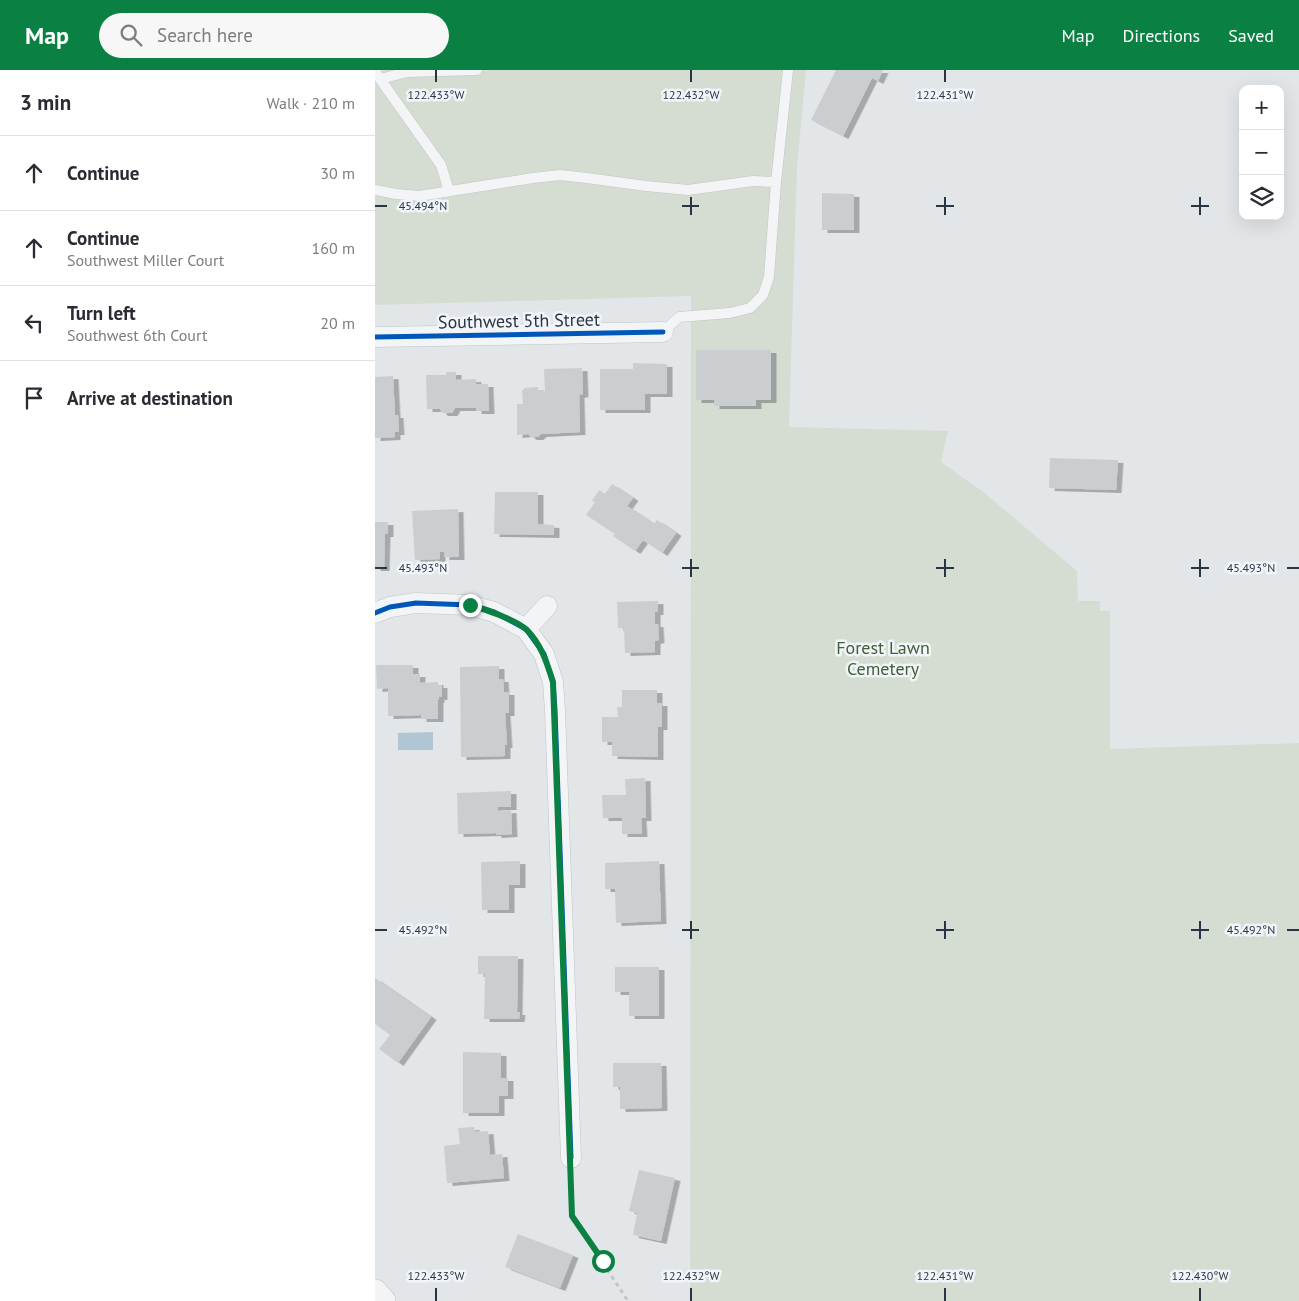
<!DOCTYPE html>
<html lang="en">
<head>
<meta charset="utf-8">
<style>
  body { margin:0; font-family:"PT Sans",sans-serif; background:#f7f7f7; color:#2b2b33 }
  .controls { position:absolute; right:15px; top:15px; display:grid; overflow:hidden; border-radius:10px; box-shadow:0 5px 20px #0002 }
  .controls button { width:45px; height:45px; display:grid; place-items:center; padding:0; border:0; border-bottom:1px solid #e1e1e2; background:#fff; color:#2b2b33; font:25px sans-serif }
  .stop { position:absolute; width:15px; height:15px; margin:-11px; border:4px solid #0b8043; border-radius:50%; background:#fff }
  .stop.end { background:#0b8043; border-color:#fff; box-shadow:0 1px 5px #0008 }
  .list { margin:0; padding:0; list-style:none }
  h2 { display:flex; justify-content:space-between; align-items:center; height:65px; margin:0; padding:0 20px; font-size:21px }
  h2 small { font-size:16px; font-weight:400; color:#7c7c81 }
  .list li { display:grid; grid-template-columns:32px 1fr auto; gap:15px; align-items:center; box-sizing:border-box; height:75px; padding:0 20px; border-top:1px solid #e1e1e2 }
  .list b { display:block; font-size:19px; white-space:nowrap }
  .list p { margin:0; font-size:16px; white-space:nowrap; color:#7c7c81 }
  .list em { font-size:16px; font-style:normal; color:#7c7c81 }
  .icon { flex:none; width:28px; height:28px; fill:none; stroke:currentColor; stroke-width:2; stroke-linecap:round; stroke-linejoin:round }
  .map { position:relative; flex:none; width:924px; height:1231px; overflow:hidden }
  header { display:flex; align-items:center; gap:30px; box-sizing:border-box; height:70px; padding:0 25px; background:#0b8043; color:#fff }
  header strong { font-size:24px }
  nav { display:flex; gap:28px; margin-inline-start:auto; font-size:18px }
  .search { width:350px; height:45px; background:#f7f7f7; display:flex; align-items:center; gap:12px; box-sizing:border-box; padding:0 18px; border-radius:28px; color:#7c7c81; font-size:19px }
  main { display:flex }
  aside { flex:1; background:#fff }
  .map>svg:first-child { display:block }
  .green { fill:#d5ddd3 }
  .water { fill:#b1c6d4 }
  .building { fill:#cbced1; filter:url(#shadow) }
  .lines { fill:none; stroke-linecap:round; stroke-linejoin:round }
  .service-casing { stroke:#c1c4c6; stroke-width:11 }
  .minor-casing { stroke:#c1c4c6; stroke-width:21 }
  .tertiary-casing { stroke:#c1c4c6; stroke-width:26 }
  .path { stroke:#c2c5c8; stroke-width:3; stroke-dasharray:4 4; stroke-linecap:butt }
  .service { stroke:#f2f4f5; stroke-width:10 }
  .minor { stroke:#f2f4f5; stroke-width:20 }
  .tertiary { stroke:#f2f4f5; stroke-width:25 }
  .cycleway-casing { stroke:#f1f4f8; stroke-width:8 }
  .cycleway { stroke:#0057b8; stroke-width:5 }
  .route { stroke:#0b8043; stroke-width:6 }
  .ticks { fill:none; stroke:#293543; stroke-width:2 }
  .labels { text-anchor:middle; stroke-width:5; stroke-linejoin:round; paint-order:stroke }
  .street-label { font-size:18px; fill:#293543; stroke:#f1f4f8 }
  .park-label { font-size:18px; fill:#425f36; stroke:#f1f4f8 }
  .ticks-label { font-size:12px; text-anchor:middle; fill:#293543; stroke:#f1f4f8; stroke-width:5; stroke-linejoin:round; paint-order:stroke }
</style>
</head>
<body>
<header>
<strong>Map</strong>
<div class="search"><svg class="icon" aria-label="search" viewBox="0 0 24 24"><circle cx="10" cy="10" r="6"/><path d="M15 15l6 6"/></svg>Search here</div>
<nav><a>Map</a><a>Directions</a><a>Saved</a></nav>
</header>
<main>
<aside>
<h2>3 min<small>Walk · 210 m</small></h2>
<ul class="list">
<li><svg class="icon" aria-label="ahead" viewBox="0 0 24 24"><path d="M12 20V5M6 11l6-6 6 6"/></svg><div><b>Continue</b></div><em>30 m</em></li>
<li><svg class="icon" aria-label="ahead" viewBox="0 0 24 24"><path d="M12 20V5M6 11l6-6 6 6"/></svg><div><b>Continue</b><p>Southwest Miller Court</p></div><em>160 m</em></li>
<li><svg class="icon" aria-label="left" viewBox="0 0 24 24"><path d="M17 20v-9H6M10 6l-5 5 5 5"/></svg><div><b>Turn left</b><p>Southwest 6th Court</p></div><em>20 m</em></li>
<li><svg class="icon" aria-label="arrive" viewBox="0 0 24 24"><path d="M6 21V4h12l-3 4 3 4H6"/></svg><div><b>Arrive at destination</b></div></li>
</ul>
</aside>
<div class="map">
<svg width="924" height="1231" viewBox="0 0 924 1231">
  <defs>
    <filter id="shadow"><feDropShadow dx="5.5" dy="3" stdDeviation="0" flood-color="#0004"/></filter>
  </defs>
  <rect width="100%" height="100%" fill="#e3e6e8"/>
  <path class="green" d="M0,0H431L422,97L414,357L573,361L566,392L607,421L702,501L703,531H725V541H735V679L924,673V1231H315L316,226L0,235Z"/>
  <path class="water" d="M58,662V680H23V663Z"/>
  <path class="building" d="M461,0H508L503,11L497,8L468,66L436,50Z
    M447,123L479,124V160H447Z
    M321,280H396V330H381V336H339V330H321Z
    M258,293L292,294V324H270V340H225V299H258Z
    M207,298L208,324L204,325L205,362L166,364L163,367H156L153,364L142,365V334H148L147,320H149V318L163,317V320L170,321L169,299Z
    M71,302H81V310L101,309V314H113L114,341H101V338H80L77,343H67L65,339H52L51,305H71Z
    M18,306L20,345H23L24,362H20V367L0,368V307Z
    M675,388L743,390L741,420L674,418Z
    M237,414L258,428L252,436L279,454L282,450L301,463L287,483L268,470L260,481L238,466L240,464L211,445L220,432L217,431L224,420L230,424Z
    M120,422H163V454L179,455V465L119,464Z
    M83,439L84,487H69V482H65V489L40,490L37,441Z
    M0,452H13V464H10L9,498H0Z
    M283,531V542H280V554H283L284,570L280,571V582L250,583L249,558H243L242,532Z
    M1,595H38V604H45V613L63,612V615H67V627H64V630H63V649H46V645L13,646V618L2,619Z
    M124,596V609H128L129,622H134V643H130L132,675H130V686L86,687L85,597Z
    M247,620H282V633H287V657H283V687L237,686V672H227V647H243L242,637H247Z
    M270,708L271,748H266L267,764H247V748H228L227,725H251L250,709Z
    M136,721V737H123V741L136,740L137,764L121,765V763L83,764L82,723Z
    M145,791V815H134V840H107L106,792Z
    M284,791L286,851L241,853L240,819H230V793Z
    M103,886H143L142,942H145L144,949H109L110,904H103Z
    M240,897H284V946H254V922H240Z
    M0,908L56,947L23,993L4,979L15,965L0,954Z
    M88,982L126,983V1008H133V1026H124V1043H88Z
    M238,993H286L287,1038L245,1039V1017H238Z
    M99,1057L100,1062L113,1061L115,1085L127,1084L129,1108L72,1113L69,1076L85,1074L83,1058Z
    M264,1100L300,1108L286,1171L258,1165L262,1143L254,1141Z
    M143,1164L198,1185L185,1218L130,1197Z"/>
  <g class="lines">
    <g class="service-casing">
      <path id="service" d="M0,1L5,9L33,2L102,0
        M5,9L66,95L74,121
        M0,120L21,124L44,126L158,108L185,105L212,108L271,116L313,120L378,111L401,112
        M288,262L304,247L355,243L375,238L388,225L394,207L401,112L413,0"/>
    </g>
    <g class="minor-casing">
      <path id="minor" d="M0,267L288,262
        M0,543L15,537L41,533L95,535L119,542L151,559L169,584L178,612L180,640L196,1088
        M151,559L172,536"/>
    </g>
    <g class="tertiary-casing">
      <path id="tertiary" d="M0,1222L8,1231"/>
    </g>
    <path class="path" d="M196,1106L197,1146L253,1231"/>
    <use href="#service" class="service"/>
    <use href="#minor" class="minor"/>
    <use href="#tertiary" class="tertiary"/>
    <g class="cycleway-casing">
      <path id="cycleway" d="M0,267L288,262
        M0,543L15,537L41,533L95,535L119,542L151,559L169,584L178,612L180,640L196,1088"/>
    </g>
    <use href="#cycleway" class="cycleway"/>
  </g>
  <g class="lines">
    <path class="route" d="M95,535C110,539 141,550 152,560C166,574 172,593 178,612L197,1146L228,1191"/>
  </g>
  <path class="ticks" d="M61,0V12M316,0V12M570,0V12M316,127V145M570,127V145M825,127V145M0,136H12M307,136H324M561,136H579M816,136H834M316,489V507M570,489V507M825,489V507M0,498H12M307,498H324M561,498H579M816,498H834M912,498H924M316,851V869M570,851V869M825,851V869M0,860H12M307,860H324M561,860H579M816,860H834M912,860H924M61,1218V1231M316,1218V1231M570,1218V1231M825,1218V1231"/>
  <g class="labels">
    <g class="street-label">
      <text transform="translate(144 251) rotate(-1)" y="6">Southwest 5th Street</text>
    </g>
    <g class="park-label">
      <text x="508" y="584">Forest Lawn<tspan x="508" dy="21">Cemetery</tspan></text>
    </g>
  </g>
  <g class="ticks-label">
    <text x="61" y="29">122.433°W</text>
    <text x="316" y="29">122.432°W</text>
    <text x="570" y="29">122.431°W</text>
    <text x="48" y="140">45.494°N</text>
    <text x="48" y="502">45.493°N</text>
    <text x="876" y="502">45.493°N</text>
    <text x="48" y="864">45.492°N</text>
    <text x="876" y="864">45.492°N</text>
    <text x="61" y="1210">122.433°W</text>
    <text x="316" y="1210">122.432°W</text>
    <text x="570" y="1210">122.431°W</text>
    <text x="825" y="1210">122.430°W</text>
  </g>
</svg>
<div class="controls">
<button>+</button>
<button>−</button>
<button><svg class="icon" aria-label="layers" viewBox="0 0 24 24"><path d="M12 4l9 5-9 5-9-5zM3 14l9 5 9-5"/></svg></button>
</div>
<div class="stop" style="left:228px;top:1191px"></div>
<div class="stop end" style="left:95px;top:535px"></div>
</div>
</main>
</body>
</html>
